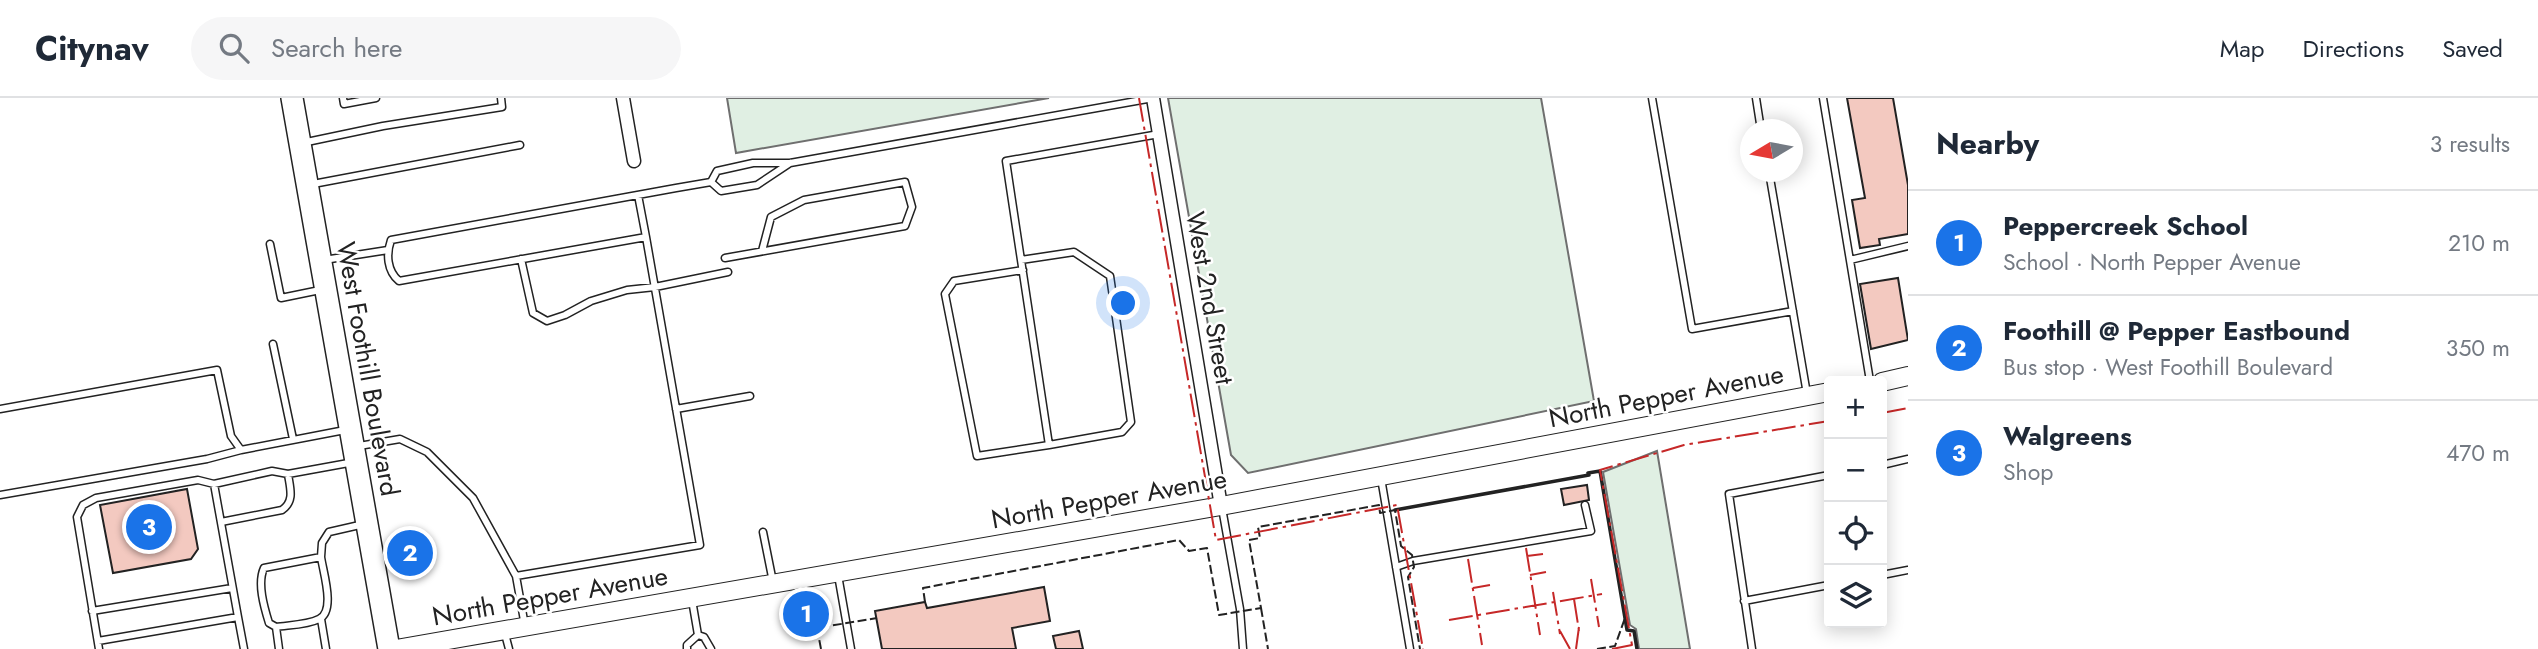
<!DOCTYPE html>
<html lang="en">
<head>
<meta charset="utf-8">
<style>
  body { margin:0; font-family:Jost,sans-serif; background:#f6f6f7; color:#1f2937 }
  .controls { position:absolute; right:21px; bottom:21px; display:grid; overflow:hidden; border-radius:7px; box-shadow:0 4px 18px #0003 }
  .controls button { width:63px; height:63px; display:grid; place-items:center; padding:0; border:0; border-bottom:2px solid #e0e1e3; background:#fff; color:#1f2937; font:35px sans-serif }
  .compass { position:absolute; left:1740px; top:21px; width:63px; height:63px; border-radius:50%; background:#fff; box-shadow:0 4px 18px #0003; rotate:260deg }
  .you { position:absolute; left:1124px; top:206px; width:24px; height:24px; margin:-18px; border:5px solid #fff; border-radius:50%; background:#1a73e8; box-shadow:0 0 0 10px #1a73e833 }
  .badge { display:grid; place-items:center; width:46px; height:46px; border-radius:50%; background:#1a73e8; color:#fff; font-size:23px; font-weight:700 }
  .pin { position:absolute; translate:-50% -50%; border:4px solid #fff; box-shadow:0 2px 7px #0006 }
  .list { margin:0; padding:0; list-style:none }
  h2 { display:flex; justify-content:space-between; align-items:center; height:91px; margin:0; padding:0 28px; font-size:30px }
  h2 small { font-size:23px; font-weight:400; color:#747a83 }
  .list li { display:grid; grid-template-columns:46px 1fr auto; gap:21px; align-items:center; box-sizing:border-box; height:105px; padding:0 28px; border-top:2px solid #e0e1e3 }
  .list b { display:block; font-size:26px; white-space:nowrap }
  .list p { margin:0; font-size:23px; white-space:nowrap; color:#747a83 }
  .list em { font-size:23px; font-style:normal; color:#747a83 }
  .icon { flex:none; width:38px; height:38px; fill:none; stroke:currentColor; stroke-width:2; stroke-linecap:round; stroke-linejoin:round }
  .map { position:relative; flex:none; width:1908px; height:551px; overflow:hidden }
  header { display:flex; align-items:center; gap:42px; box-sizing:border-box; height:98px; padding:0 35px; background:#fff; border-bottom:2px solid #e0e1e3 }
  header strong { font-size:33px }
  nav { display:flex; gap:38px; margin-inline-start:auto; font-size:24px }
  .search { width:490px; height:63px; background:#f6f6f7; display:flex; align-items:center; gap:18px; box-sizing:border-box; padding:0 24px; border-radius:38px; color:#747a83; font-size:26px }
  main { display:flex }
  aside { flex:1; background:#fff }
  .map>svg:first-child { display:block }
  .green { fill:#e0efe3; stroke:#6f6f6f; stroke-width:2 }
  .building { fill:#f3c9c0; stroke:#222; stroke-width:2 }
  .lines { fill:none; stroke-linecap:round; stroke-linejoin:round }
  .service-casing { stroke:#222; stroke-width:9 }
  .minor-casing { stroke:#222; stroke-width:15 }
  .secondary-casing { stroke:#222; stroke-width:20 }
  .primary-casing { stroke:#222; stroke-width:24 }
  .service { stroke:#fff; stroke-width:6 }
  .minor { stroke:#fff; stroke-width:12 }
  .secondary { stroke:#fff; stroke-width:18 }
  .primary { stroke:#fff; stroke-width:21 }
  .fence { stroke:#222; stroke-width:2; stroke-dasharray:9 3.5; stroke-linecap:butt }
  .wall { stroke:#222; stroke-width:3.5 }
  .power { stroke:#c62828; stroke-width:2; stroke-dasharray:24 5 3.5 5; stroke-linecap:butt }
  .labels { text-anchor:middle; stroke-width:5; stroke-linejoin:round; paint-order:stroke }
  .street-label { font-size:26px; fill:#222; stroke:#fff }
</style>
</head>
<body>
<header>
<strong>Citynav</strong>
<div class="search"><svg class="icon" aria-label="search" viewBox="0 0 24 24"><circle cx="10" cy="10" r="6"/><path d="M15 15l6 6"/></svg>Search here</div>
<nav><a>Map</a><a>Directions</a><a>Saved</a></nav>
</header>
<main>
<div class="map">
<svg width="1908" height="551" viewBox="0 0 1908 551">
  <rect width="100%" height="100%" fill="#fff"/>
  <path class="green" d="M727,0H1049L736,55Z
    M1168,0H1541L1594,303L1248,375L1231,357Z
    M1657,353L1690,551H1639L1636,531L1630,527L1603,374Z"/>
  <path class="building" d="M1847,0H1893L1908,87V136L1879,141L1880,147L1860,150L1852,102L1865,100Z
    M1898,180L1908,242L1871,251L1860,186Z
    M1587,387L1589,402L1564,407L1561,391Z
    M187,391L198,451L191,461L113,475L100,407Z
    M1044,489L1050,523L1012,530L1016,551H882L875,513L925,504L927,510Z
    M1079,533L1083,551H1056L1053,538Z"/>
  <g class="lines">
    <g class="service-casing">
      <path id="service" d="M343,0L344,6L376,0
        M1652,0L1692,231L1793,213
        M1756,0L1761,32
        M1823,0L1870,283
        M302,45L383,28L502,9L501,0
        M790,65L757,87L721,93L711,84L717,73L753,65H790L1153,0
        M1769,74L1807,296
        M313,86L520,47
        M638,97L646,139L399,183C387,173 386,156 391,142L676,90L711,84
        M270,146L281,200L320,192
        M725,160L905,128L912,109L905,84L804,102L771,119L762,153
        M521,161L533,215L547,223L565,217L591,203L627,192L655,189L728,174
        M324,162L388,152
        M1021,162L1074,154L1110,178L1131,324L1122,334L1049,347
        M1850,162L1908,148
        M1023,172L954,183L945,196L977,358L1049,347L1006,63L1159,36
        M273,246L293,341
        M0,311L217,272L231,338L241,352L207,361L0,397
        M676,311L750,298
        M359,348L400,341L427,354L473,400L516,478L700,447L646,139
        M241,352L345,332
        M1882,367L1908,361
        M1381,380L1410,551
        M214,386L238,519
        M1222,410L1240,511L1243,551
        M221,424L282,412C295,403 290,390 288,376
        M763,434L773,484
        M1396,469L1413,463L1591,433L1585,407
        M838,477L851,551
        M1882,477L1908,472
        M516,478L525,528
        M692,502L698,537L704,539L711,551
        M1744,503L1829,487
        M92,513L232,490
        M321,521L326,551
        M276,529C289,527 307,527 319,521C336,513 323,474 321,459
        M505,536L509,551
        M98,543L238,519L244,551
        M99,551L77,419L83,407L96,400L198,382L214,386L272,373L288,376L354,364
        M279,551L276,529L269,525C264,509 257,485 264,470L321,459L322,445L329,434L364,426
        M687,551V547L698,537
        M1752,551L1729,396L1829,377"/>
    </g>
    <g class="minor-casing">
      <path id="minor" d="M623,0L634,63
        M1153,0L1221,408"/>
    </g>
    <g class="secondary-casing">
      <path id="secondary" d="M1882,284L1908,278
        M396,551L1221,408L1829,294"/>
    </g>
    <g class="primary-casing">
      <path id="primary" d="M292,0L389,551"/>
    </g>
    <use href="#service" class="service"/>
    <use href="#minor" class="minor"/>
    <use href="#secondary" class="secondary"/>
    <use href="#primary" class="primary"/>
    <path class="fence" d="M925,504L923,490L1179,442L1189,453L1207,450L1219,517L1261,510L1249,442L1260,440L1258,429L1379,407L1380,415L1395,412L1401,448L1412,457L1414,469L1408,479L1420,551
      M1261,510L1268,551
      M821,551L817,530L877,520
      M1597,551L1615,548L1625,520"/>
    <path class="wall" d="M1395,412L1589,377L1588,375L1600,373L1627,532L1634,533L1637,551"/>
    <path class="power" d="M1139,0L1216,442L1397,407L1423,551
      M1882,315L1908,310
      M1526,450L1540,537
      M1527,458L1543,456
      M1468,461L1482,547
      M1530,477L1546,474
      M1591,481L1599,529
      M1473,490L1490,487
      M1553,494L1560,536
      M1574,501L1579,533
      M1449,522L1602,496
      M1560,533L1570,551
      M1576,551L1579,529
      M1612,551L1632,547L1600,372L1684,347L1829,323"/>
  </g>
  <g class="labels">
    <g class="street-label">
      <text transform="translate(1210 200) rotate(80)" y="9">West 2nd Street</text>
      <text transform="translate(368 271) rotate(80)" y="9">West Foothill Boulevard</text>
      <text transform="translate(1666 298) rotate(-11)" y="9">North Pepper Avenue</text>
      <text transform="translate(1109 401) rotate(-10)" y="9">North Pepper Avenue</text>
      <text transform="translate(550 498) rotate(-10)" y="9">North Pepper Avenue</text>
    </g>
  </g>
</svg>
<div class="controls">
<button>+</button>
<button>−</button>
<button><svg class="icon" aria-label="locate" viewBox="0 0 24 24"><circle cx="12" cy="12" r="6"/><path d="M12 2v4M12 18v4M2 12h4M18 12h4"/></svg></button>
<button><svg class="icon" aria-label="layers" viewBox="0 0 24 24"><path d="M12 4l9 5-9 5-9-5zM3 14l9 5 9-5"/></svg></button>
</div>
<svg class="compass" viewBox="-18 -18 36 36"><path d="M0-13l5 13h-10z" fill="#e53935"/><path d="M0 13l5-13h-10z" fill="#747a83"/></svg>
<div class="you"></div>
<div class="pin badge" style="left:806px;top:516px">1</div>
<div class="pin badge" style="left:410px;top:455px">2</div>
<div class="pin badge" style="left:149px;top:429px">3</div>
</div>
<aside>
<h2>Nearby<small>3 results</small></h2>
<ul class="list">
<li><span class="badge">1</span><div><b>Peppercreek School</b><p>School · North Pepper Avenue</p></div><em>210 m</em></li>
<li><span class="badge">2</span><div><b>Foothill @ Pepper Eastbound</b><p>Bus stop · West Foothill Boulevard</p></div><em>350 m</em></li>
<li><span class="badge">3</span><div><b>Walgreens</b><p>Shop</p></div><em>470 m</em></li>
</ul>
</aside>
</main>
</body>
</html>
